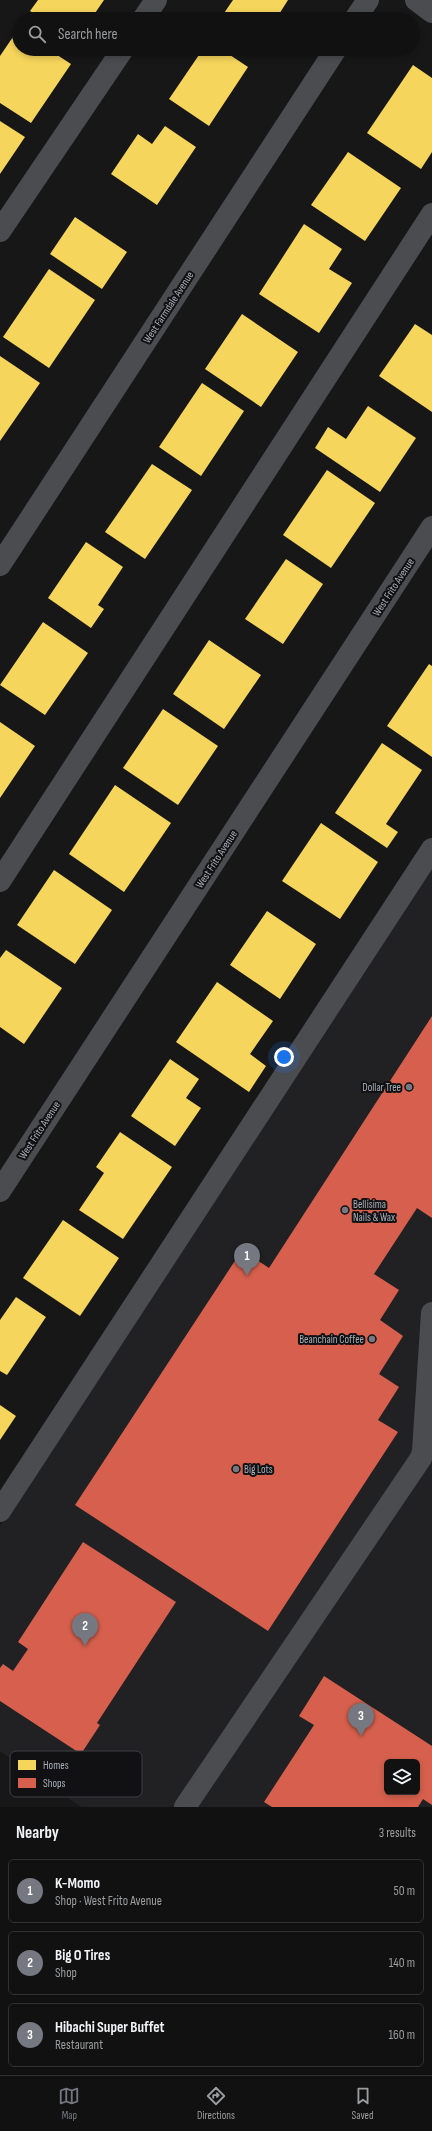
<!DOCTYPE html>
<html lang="en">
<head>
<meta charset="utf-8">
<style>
  body { margin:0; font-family:"Sofia Sans Condensed",sans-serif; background:#1e1f1f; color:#f1f3f6 }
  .controls { position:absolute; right:12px; bottom:12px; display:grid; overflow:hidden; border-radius:6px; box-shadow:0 2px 6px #0003 }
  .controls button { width:36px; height:36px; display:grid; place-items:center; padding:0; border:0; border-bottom:1px solid #303131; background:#111; color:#f1f3f6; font:20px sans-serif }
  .you { position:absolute; left:284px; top:1057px; width:14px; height:14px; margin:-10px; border:3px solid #fff; border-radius:50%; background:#1a73e8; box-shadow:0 0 0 6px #1a73e833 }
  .badge { display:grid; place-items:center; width:26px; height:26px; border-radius:50%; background:#757880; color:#fff; font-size:13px; font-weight:700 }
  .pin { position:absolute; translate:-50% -33px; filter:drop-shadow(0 1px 2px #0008) }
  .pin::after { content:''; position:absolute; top:21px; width:14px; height:12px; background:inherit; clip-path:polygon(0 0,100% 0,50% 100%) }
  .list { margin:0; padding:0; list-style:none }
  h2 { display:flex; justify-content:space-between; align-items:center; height:52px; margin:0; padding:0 16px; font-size:17px }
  h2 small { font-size:13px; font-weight:400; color:#9c9d9f }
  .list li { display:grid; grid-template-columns:26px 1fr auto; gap:12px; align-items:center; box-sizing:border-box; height:64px; margin:0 8px 8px; padding:0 8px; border:1px solid #303131; border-radius:6px }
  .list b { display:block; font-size:15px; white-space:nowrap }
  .list p { margin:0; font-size:13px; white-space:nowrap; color:#9c9d9f }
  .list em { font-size:13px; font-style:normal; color:#9c9d9f }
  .icon { flex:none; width:22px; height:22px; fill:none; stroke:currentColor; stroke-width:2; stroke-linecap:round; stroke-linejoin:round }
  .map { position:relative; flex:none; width:432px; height:1807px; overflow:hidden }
  .search { position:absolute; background:#111; box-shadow:0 2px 6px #0003; left:12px; right:12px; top:12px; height:44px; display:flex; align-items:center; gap:10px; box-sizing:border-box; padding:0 14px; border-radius:22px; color:#9c9d9f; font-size:15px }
  .sheet { height:268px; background:#111 }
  nav { display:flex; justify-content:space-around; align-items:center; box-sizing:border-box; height:56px; border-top:1px solid #303131; background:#111; font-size:11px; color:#9c9d9f }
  nav a { display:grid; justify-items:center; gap:2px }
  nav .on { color:#757880 }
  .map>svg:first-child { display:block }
  .built { fill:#212123; fill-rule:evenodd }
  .homes { fill:#f6d55c }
  .shops { fill:#d6604d; fill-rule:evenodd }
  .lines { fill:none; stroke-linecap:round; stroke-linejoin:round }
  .minor { stroke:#4b4c50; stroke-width:22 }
  .poi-dot { fill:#757880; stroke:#111113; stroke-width:1.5 }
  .labels { text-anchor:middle; stroke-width:4; stroke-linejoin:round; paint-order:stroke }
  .street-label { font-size:11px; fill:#a8adb8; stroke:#111113 }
  .poi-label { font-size:11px; fill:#a8adb8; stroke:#111113; text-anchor:end }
  .key { fill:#111113; stroke:#3e4045; stroke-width:1 }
  .key-label { font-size:11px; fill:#a8adb8 }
</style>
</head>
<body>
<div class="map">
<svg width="432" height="1807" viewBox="0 0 432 1807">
  <rect width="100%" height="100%" fill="#171717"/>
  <path class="built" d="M432,867V1807H81L0,1751V1526ZM387,1762H417V1792H387Z"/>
  <path class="homes" d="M38,0H104L91,19H43L30,11Z
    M233,0H288L276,19H220Z
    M19,28V49H48L71,64L31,123L0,103V56Z
    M203,49H221L248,67L209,126L169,99Z
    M413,65L432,78V152L421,169L367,133Z
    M0,121L25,137L0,174Z
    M165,126L196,147L157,205L111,174L138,134L152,144Z
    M348,152L401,188L365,241L311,205Z
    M75,217L127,252L102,289L50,254Z
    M304,224L342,249L329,269L352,283L319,333L259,294Z
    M49,269L95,300L49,368L3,337Z
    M242,314L298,352L261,407L205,369Z
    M415,324L432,335V412L379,376Z
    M0,356L40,383L0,441Z
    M202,383L244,411L201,476L159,447Z
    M368,406L416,438L380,492L315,448L328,427L346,439Z
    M152,464L192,490L145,559L105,532Z
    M327,470L375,503L331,568L283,535Z
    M86,542L123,567L98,605L104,609L91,628L48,598Z
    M286,559L323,584L283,644L245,619Z
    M43,622L88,653L45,715L0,685Z
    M209,640L261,675L224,729L173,694Z
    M429,664L432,666V757L387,726Z
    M163,709L218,746L178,805L123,768Z
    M0,722L35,746L0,798Z
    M382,743L422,770L386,824L398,832L387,848L335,813Z
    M115,785L171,823L124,892L69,854Z
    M321,823L378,862L340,919L282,881Z
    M54,870L112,910L75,964L17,925Z
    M267,911L316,944L280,999L230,965Z
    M6,950L62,988L24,1044L0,1027V958Z
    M217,982L273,1021L250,1054L266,1066L249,1092L176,1042Z
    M170,1059L199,1079L186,1098L201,1108L175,1146L131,1116Z
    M120,1132L172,1167L123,1239L79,1210L104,1173L96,1167Z
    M63,1220L119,1258L80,1316L23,1278Z
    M16,1297L46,1317L7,1375L0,1371V1320Z
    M0,1405L16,1416L0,1440Z"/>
  <path class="shops" d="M432,1016V1218L417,1208L374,1274L399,1290L380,1320L403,1336L379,1374L399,1387L378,1420L398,1432L268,1631L75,1505L242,1250L269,1268Z
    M83,1542L176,1602L97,1723L100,1725L81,1754L0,1701V1668L3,1664L13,1671L28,1649L18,1642Z
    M324,1676L432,1746V1805L423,1799L418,1807H272L264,1802L314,1725L299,1716ZM387,1762H417V1792H387Z"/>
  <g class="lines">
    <path class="minor" d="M416,0L432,12
      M143,19L156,0
      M355,19L368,0
      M0,231L123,49
      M0,565L336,49
      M0,881L432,214
      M0,1191L432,527
      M0,1511L432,849
      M185,1807L421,1458L423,1451L432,1313"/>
  </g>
  <g class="poi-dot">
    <circle cx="409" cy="1087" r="4"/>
    <circle cx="345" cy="1210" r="4"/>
    <circle cx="372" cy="1339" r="4"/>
    <circle cx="236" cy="1469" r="4"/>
  </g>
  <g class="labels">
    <g class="street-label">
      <text transform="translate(168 307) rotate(-57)" y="4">West Farmdale Avenue</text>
      <text transform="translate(393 587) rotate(-57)" y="4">West Frito Avenue</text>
      <text transform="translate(216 859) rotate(-57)" y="4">West Frito Avenue</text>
      <text transform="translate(39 1130) rotate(-57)" y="4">West Frito Avenue</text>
    </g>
    <g class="poi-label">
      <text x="401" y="1091">Dollar Tree</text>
      <text x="353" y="1208" text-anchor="start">Bellisima<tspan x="353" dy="13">Nails &amp; Wax</tspan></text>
      <text x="364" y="1343">Beanchain Coffee</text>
      <text x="244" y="1473" text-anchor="start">Big Lots</text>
    </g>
  </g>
  <rect x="10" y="1751" width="132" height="46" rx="6" class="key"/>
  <rect x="18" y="1760" width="18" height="10" fill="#f6d55c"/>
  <rect x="18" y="1778" width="18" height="10" fill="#d6604d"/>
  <g class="key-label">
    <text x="43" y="1769">Homes</text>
    <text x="43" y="1787">Shops</text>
  </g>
</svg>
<div class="controls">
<button><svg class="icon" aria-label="layers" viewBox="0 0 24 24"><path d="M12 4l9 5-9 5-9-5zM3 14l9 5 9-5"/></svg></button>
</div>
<div class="you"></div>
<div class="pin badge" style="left:247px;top:1276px">1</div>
<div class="pin badge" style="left:85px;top:1646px">2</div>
<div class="pin badge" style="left:361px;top:1736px">3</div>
<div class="search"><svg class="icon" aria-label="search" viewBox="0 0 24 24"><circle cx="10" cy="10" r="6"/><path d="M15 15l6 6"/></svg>Search here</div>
</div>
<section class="sheet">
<h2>Nearby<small>3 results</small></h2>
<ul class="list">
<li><span class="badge">1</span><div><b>K-Momo</b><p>Shop · West Frito Avenue</p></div><em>50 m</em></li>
<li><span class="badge">2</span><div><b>Big O Tires</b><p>Shop</p></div><em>140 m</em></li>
<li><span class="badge">3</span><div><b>Hibachi Super Buffet</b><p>Restaurant</p></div><em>160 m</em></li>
</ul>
</section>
<nav>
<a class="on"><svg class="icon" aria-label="map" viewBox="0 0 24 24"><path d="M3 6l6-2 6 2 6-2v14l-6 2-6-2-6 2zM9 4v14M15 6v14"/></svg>Map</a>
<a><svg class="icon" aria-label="directions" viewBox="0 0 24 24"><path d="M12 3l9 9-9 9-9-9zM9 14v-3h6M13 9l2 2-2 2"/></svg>Directions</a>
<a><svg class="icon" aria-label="saved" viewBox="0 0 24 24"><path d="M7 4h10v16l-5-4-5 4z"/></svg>Saved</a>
</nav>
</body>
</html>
